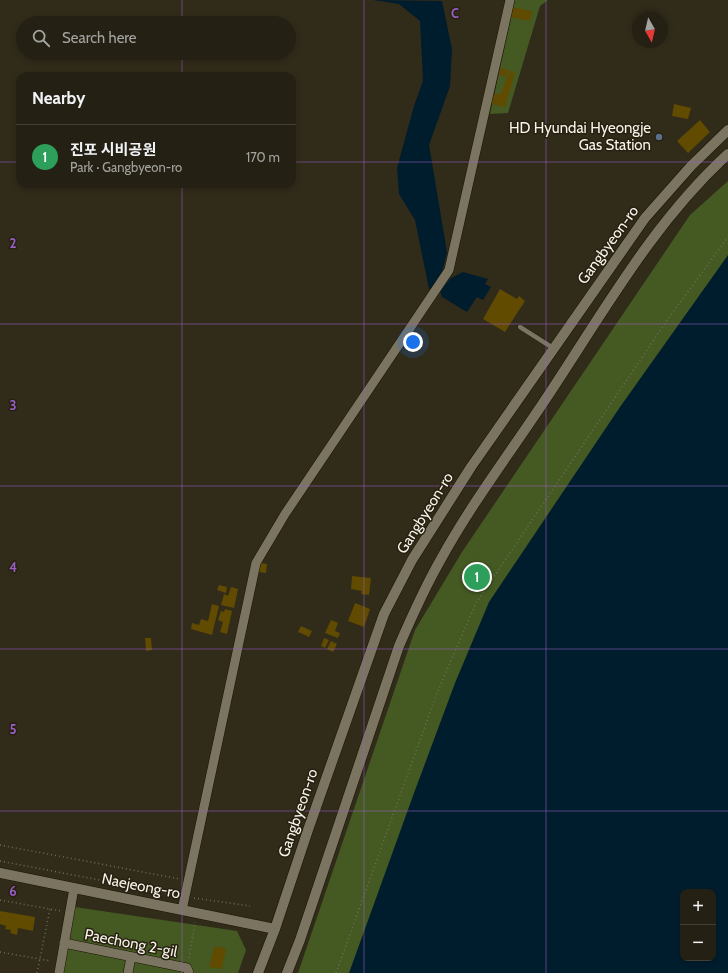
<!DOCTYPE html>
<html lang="en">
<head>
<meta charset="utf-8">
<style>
  body { margin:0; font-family:Cabin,"Noto Sans KR",sans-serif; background:#312d22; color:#f1f3f6 }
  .controls { position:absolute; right:12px; bottom:12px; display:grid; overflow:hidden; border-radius:8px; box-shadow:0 2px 6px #0003 }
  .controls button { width:36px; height:36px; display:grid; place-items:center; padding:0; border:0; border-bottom:1px solid #423e34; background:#252014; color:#f1f3f6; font:20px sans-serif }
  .compass { position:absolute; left:632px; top:12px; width:36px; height:36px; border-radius:50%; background:#252014; box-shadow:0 2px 6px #0003; rotate:172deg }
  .you { position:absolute; left:413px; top:342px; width:14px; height:14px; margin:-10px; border:3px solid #fff; border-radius:50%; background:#1a73e8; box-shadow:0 0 0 6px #1a73e833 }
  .badge { display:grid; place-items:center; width:26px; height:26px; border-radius:50%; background:#fd9c56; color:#fff; font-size:13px; font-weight:700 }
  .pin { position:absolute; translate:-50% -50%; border:2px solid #fff; box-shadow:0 1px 4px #0006 }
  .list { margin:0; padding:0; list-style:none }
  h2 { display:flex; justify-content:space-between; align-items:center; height:52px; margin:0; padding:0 16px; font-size:17px }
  h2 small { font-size:13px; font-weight:400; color:#a3a3a0 }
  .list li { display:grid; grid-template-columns:26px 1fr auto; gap:12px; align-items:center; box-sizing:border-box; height:64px; padding:0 16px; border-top:1px solid #423e34 }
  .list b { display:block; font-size:15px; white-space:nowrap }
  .list p { margin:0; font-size:13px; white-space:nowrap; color:#a3a3a0 }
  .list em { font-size:13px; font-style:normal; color:#a3a3a0 }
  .icon { flex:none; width:22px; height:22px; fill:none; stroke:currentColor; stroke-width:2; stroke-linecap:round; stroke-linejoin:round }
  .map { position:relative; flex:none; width:728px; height:973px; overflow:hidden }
  .search { position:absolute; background:#252014; box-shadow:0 2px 6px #0003; left:16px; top:16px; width:280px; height:44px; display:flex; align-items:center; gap:10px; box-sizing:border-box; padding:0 14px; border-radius:22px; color:#a3a3a0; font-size:15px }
  .panel { position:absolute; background:#252014; box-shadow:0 2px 6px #0003; left:16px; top:72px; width:280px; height:116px; border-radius:12px }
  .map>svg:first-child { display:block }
  .green { fill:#455a23; fill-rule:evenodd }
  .water { fill:#001d2e; fill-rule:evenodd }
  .building { fill:#604b01 }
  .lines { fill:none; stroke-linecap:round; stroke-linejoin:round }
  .service-casing { stroke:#191304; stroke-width:5.5 }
  .minor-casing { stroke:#191304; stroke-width:10 }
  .tertiary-casing { stroke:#191304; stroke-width:11 }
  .path { stroke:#726c5e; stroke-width:1.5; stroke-dasharray:1 3; stroke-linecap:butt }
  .service { stroke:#7b7461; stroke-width:4.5 }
  .minor { stroke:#7b7461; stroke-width:9 }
  .tertiary { stroke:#7b7461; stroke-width:10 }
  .grid { fill:none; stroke:#9a5eca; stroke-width:1; stroke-opacity:0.55 }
  .service-dot { fill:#5c6f8a; stroke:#272111; stroke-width:1.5 }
  .labels { text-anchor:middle; stroke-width:3; stroke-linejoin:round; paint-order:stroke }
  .poi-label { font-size:15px; fill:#f8f4ea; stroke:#272111; text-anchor:end }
  .street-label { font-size:15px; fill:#f8f4ea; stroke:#272111 }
  .grid-label { font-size:13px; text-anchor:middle; font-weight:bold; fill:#9a5eca; stroke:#272111; stroke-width:3; stroke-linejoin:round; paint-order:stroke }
</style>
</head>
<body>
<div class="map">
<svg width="728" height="973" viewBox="0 0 728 973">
  <rect width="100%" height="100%" fill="#312b1a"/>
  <path class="green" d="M515,0H548L540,6L508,113L490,114Z
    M728,181V973H298L415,630L462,552L690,215ZM683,892H713V958H683Z
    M68,906L237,931L246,950L238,973H54Z"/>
  <path class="water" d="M373,0L442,1L452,49L450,86L429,145L447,252L442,273L434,289H429L415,220L399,194L397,168L414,106L423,81L420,21L399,4Z
    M728,255V973H349L414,793L455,683L489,602L620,407ZM683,892H713V958H683Z
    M463,272L488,279L485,284L491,287L483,300L477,297L467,312L442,297L440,291L451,278Z"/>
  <path class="building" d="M512,7L532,11L530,21L510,17Z
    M501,68L508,70L506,77L499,75Z
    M510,70L515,73L505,107L491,104L494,94H501Z
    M674,104L691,108L688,119L672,116Z
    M700,120L710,132L688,153L677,141Z
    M500,289L517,299L519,296L525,301L505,332L483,319Z
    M261,563L267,564L266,573L259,572Z
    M352,576L371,578L369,595L361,594L362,591L351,589Z
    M219,585L227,587L226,593L217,590Z
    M231,587L238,589L234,608L221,605L224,594L228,596Z
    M355,603L370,609L364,627L348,621Z
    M212,604L219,606L212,635L191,629L192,623L199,625L201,619L208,621Z
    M225,609L232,611L227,634L220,632L223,622L218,620L221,611L224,612Z
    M331,620L338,623L335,631L340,633L338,638L325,633Z
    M301,626L312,631L309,637L298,632Z
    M145,638H151L152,650L146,651Z
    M324,638L329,640L325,648L321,646Z
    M331,641L337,644L333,652L327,649Z
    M0,911L35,917L33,931L18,928L17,935L10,933L11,930L5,929L6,926L0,924Z
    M215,946L226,949L222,969L209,967Z"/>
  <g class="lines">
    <g class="service-casing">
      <path id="service" d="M520,327L553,348"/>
    </g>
    <g class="minor-casing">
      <path id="minor" d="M182,910L256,563L285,514L449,270L510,0
        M64,943L187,968L189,973
        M59,973L74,888
        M128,973L131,957"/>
    </g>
    <g class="tertiary-casing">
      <path id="tertiary" d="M0,873L275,929
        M258,973L275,929L308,830L384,614L412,560L471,467L645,218L691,166L728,130
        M287,973L300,940L399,646C412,616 425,587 441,559C474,499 516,445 553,388C607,306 655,221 728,154"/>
    </g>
    <path class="path" d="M0,845L180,879
      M0,861L177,895
      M194,898L250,906
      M0,900L61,911
      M0,952L51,961
      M189,958L195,922
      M37,973L50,909
      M336,973L437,693L476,603L668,319L728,237"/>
    <use href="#service" class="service"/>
    <use href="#minor" class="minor"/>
    <use href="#tertiary" class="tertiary"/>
  </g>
  <path class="grid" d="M182,0V23M364,0V973M546,0V973M182,53V76M0,162H20M292,162H728M182,184V973M0,324H728M0,486H728M0,649H728M0,811H728"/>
  <circle class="service-dot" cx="659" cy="137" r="4"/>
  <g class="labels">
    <g class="poi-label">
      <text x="651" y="133">HD Hyundai Hyeongje<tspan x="651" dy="17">Gas Station</tspan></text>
    </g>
    <g class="street-label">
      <text transform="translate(608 245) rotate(-54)" y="5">Gangbyeon-ro</text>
      <text transform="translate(425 513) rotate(-58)" y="5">Gangbyeon-ro</text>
      <text transform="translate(298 813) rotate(-71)" y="5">Gangbyeon-ro</text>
      <text transform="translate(141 886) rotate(11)" y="5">Naejeong-ro</text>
      <text transform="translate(131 943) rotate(11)" y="5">Paechong 2-gil</text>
    </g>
  </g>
  <g class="grid-label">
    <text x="455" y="18">C</text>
    <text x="13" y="248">2</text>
    <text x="13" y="410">3</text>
    <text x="13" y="572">4</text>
    <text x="13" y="734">5</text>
    <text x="13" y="896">6</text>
  </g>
</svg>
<div class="controls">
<button>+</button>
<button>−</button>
</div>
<svg class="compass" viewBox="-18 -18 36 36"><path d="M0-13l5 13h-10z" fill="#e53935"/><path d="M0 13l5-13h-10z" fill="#a3a3a0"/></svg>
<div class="you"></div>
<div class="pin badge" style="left:477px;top:577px;background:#2e9e5b">1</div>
<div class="search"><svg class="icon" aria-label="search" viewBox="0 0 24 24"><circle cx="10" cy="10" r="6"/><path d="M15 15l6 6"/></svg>Search here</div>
<section class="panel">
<h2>Nearby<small></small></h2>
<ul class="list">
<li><span class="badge" style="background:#2e9e5b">1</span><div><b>진포 시비공원</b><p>Park · Gangbyeon-ro</p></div><em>170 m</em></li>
</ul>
</section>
</div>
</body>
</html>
